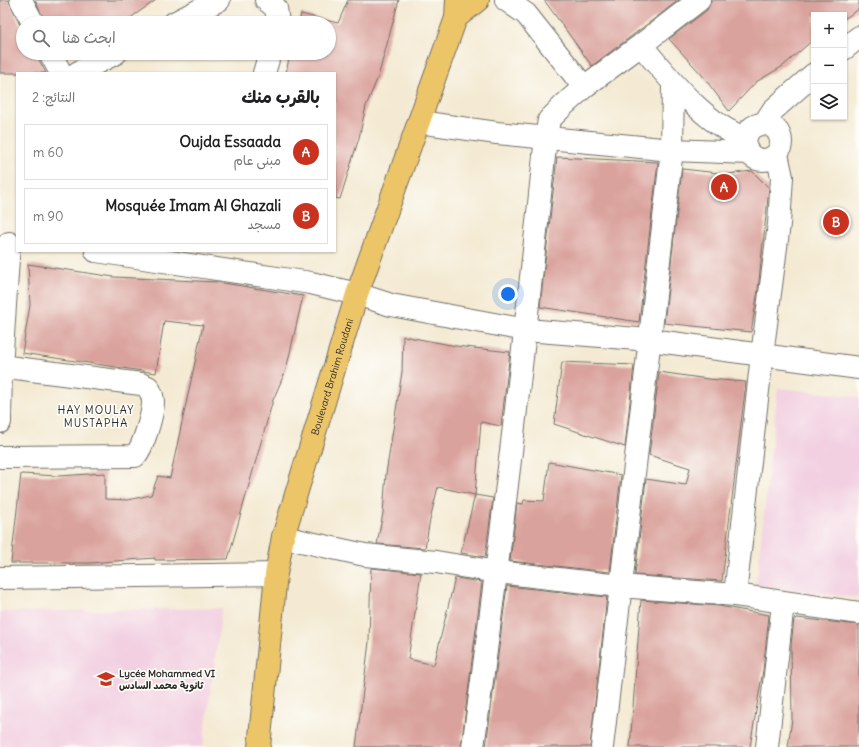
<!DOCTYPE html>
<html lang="ar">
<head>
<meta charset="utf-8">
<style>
  body { margin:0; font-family:Delius,"Playpen Sans Arabic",sans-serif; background:#f6f6f6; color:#202124; direction:rtl }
  .controls { position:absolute; right:12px; top:12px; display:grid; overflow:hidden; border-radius:0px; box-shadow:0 1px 3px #0004 }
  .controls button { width:36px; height:36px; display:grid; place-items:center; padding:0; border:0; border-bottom:1px solid #e0e0e0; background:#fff; color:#202124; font:20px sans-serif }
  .you { position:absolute; left:508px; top:294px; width:14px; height:14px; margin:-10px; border:3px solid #fff; border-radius:50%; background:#1a73e8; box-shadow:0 0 0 6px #1a73e833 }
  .badge { display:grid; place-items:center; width:26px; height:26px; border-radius:50%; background:#c8321e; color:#fff; font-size:13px; font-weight:700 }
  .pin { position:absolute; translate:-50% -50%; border:2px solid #fff; box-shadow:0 1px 4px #0006 }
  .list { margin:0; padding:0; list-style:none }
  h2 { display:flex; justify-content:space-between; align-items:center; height:52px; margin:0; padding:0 16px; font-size:17px }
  h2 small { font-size:13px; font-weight:400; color:#757577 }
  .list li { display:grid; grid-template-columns:26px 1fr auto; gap:12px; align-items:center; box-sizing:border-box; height:56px; margin:0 8px 8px; padding:0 8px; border:1px solid #e0e0e0; border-radius:0px }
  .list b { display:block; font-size:15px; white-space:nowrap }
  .list p { margin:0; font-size:13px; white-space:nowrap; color:#757577 }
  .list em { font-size:13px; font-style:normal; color:#757577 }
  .icon { flex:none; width:22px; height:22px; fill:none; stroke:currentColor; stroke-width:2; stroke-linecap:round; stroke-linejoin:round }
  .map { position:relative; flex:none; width:859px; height:747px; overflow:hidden; direction:ltr }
  .search { position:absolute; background:#fff; box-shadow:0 1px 3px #0004; left:16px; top:16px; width:320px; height:44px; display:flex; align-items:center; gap:10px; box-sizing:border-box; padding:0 14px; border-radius:22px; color:#757577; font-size:15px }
  .panel { position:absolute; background:#fff; box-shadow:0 1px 3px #0004; left:16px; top:72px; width:320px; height:180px; border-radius:0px; direction:rtl }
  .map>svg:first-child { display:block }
  .built { fill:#f2cfe1 }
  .building { fill:#daa29c }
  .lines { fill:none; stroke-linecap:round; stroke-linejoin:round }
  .minor-casing { stroke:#716e66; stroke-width:24 }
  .major-casing { stroke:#716e66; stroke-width:24 }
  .minor { stroke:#fff; stroke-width:22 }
  .major { stroke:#edc569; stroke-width:22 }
  .labels { text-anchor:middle; stroke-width:3.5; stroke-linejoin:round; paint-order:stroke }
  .street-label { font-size:10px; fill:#2b2b2b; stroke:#fdfcf7 }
  .poi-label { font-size:10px; font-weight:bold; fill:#2b2b2b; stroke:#fdfcf7; text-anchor:start }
  .neighbourhood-label { font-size:11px; letter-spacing:1px; fill:#2b2b2b; stroke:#fdfcf7 }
</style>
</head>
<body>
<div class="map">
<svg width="859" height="747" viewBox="0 0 859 747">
  <rect width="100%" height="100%" fill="#fdfcf7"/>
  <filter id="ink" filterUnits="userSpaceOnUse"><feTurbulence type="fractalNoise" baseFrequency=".025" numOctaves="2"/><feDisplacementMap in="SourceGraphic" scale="8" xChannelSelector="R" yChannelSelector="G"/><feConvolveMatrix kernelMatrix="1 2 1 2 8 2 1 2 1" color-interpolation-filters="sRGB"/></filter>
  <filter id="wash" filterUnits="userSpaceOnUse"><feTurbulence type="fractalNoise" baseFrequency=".012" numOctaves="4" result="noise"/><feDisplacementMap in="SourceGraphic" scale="16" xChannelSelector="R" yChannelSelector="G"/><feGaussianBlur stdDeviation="0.9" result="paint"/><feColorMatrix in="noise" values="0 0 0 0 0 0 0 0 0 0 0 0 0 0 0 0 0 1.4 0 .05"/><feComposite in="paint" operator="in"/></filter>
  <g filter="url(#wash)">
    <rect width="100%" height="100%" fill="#f4ead3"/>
    <path class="built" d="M778,388L859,397V598L756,586Z
      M222,608L203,747H0V612Z"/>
    <g id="blocks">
      <path class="building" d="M0,0H9L23,32V53H35L46,73H0Z
        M35,0H156L123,23H45Z
        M348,0H399L378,77L366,106L359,138L340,199L335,198V73H286L290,53H329V23H299L301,14L338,23Z
        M544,0H679L592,66Z
        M711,0H859V9L844,19V15H814V39L783,66L756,82L729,111L702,75L669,39L707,10Z
        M557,157L658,162L639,322L540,307Z
        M682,169L728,174L752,171L769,188L758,290L751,332L664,323Z
        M28,264L114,277L217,282L303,296L286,370L273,400L228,559L155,560V558L89,563H11L21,474L58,476L105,473V499L127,500L151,495L158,476L170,478L203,325L164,321L156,373L22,353L30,305Z
        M403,336L456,346L510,352L501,426L481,422L475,495L438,487L430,519L425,548L377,544L383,513L386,474L402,372Z
        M562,362L634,365L625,447L554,424Z
        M659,372L708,379L746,382L722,581L635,575L646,479L686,485L690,468L649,455Z
        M549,462L621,475L610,572L510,561L517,503L523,504L524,500L544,501Z
        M475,495L493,498L485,557L461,553Z
        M371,568L421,573L408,659L434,665L455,578L482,582L461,747H356L369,642Z
        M507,586L607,597L590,747H486Z
        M641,600L719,606L769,615L763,670L750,747H630Z
        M797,618L859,625V747H788L792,719L791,645L794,619Z"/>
    </g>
  </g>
  <g filter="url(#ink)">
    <use href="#blocks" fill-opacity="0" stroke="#716e66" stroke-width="1"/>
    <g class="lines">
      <g class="minor-casing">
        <path id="minor" d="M21,0L33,23
          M266,0L276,8L278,23
          M506,0L526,14L584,87
          M174,23L219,0
          M641,45C667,76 707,127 746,138
          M844,49L859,37
          M50,53L61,73
          M77,73L116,53
          M264,73L270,53
          M419,122L497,133L672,150L749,153
          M764,124L773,110L814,74
          M745 142a18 18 0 1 1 36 0a18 18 0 1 1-36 0Z
          M96,251L311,283L357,294L391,305L526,330L650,340L859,368
          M0,366L141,384L148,387C151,392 153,396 153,402C153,414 143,448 135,456L0,457
          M0,422L1,367L9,243
          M283,537L365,555L436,562L497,572L620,586L735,595L859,613
          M0,578L276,574
          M735,595L762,355L779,224L782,177L777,154
          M473,747C501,544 525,341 546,137L549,120L564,105L584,87L641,45L699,0
          M602,747L672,150L673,83
          M767,747L783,603"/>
      </g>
      <g class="major-casing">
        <g id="major">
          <path d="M456,18L478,0"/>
          <path id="s1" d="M259,747L276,574L283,537L357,294L456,18L457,0"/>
        </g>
      </g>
      <use href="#minor" class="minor"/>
      <use href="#major" class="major"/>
    </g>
  </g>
  <defs>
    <g id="school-bare" transform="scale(1.38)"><path d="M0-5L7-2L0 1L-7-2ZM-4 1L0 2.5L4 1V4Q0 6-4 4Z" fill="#c8321e" stroke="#fdfcf7" stroke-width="2.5" paint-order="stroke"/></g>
  </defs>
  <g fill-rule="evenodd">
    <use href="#school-bare" x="106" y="679"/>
  </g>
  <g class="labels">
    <g class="street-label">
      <text dy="4" stroke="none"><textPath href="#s1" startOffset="379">Boulevard Brahim Roudani</textPath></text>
    </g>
    <g class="poi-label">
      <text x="119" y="677">Lycée Mohammed VI<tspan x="119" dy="12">ثانوية محمد السادس</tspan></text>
    </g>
    <g class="neighbourhood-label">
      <text x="96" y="414">HAY MOULAY<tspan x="96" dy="13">MUSTAPHA</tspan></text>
    </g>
  </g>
</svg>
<div class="controls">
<button>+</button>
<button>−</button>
<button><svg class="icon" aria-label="layers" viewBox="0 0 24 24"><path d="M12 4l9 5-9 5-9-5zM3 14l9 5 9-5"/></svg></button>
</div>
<div class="you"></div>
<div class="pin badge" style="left:724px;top:187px">A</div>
<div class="pin badge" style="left:836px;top:222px">B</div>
<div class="search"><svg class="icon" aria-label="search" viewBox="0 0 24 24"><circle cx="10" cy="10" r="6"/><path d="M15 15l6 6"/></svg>ابحث هنا</div>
<section class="panel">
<h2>بالقرب منك<small>النتائج: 2</small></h2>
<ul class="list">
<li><span class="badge">A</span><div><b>Oujda Essaada</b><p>مبنى عام</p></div><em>60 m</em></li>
<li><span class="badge">B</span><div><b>Mosquée Imam Al Ghazali</b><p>مسجد</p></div><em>90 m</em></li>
</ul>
</section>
</div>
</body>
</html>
